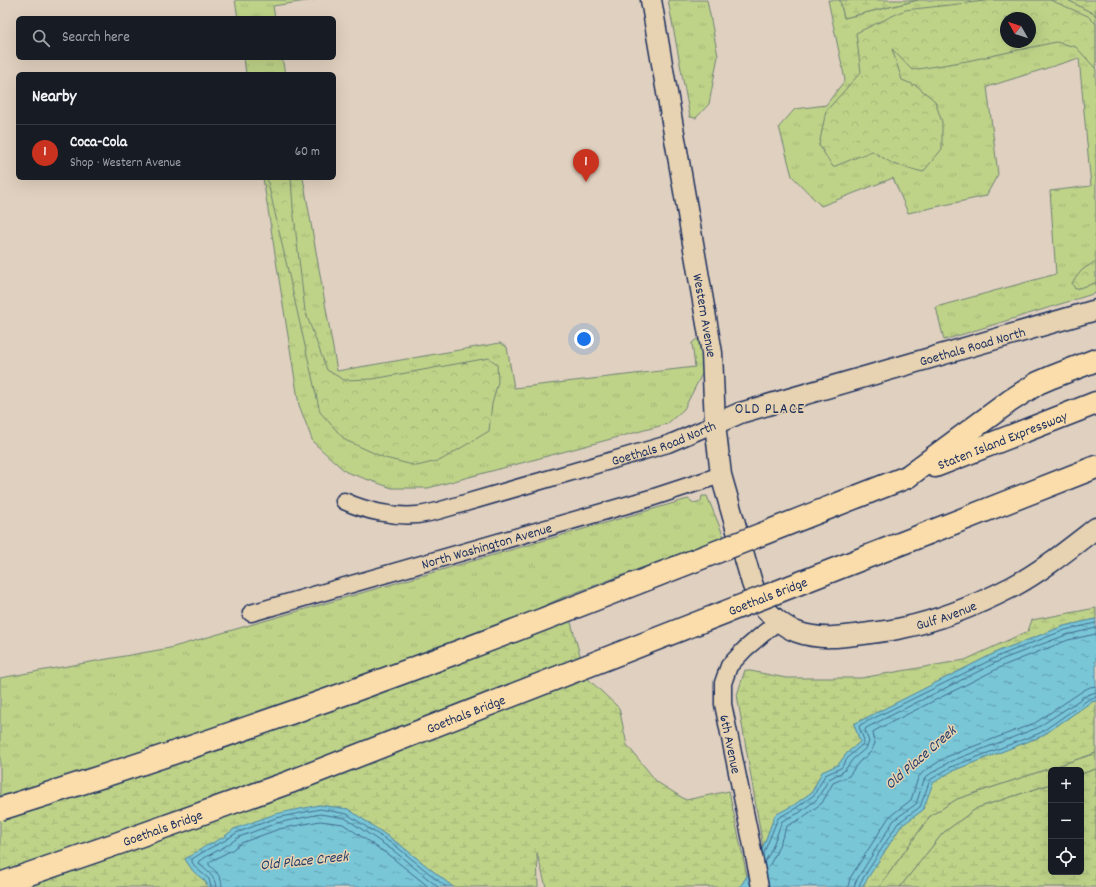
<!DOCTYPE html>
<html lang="en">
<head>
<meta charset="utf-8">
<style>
  body { margin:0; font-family:Dekko,sans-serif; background:#242831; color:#f1f3f6 }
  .controls { position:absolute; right:12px; bottom:12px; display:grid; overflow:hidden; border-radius:6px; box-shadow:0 4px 16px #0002 }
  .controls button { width:36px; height:36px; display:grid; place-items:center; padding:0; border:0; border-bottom:1px solid #363941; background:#171b24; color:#f1f3f6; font:20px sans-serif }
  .compass { position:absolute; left:1000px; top:12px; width:36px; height:36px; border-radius:50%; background:#171b24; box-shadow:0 4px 16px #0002; rotate:309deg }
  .you { position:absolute; left:584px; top:339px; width:14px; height:14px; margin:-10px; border:3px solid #fff; border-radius:50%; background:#1a73e8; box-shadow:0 0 0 6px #1a73e833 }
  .badge { display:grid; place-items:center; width:26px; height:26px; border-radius:50%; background:#c8321e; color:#fff; font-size:13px; font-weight:700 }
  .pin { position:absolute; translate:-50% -33px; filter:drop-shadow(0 1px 2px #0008) }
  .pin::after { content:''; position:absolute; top:21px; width:14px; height:12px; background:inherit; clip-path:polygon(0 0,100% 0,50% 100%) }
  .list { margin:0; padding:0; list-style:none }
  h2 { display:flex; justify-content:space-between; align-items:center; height:52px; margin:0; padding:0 16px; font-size:17px }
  h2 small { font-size:13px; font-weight:400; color:#9ea1a6 }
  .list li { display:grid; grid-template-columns:26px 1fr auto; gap:12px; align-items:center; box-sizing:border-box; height:56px; padding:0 16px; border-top:1px solid #363941 }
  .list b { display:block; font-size:15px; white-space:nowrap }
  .list p { margin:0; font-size:13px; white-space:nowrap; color:#9ea1a6 }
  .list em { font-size:13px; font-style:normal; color:#9ea1a6 }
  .icon { flex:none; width:22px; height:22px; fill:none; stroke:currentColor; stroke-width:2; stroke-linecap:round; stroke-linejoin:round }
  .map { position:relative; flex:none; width:1096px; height:887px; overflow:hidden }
  .search { position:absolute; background:#171b24; box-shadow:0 4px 16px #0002; left:16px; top:16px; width:320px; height:44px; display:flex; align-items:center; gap:10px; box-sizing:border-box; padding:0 14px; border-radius:6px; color:#9ea1a6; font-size:15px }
  .panel { position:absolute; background:#171b24; box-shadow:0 4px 16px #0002; left:16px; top:72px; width:320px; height:108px; border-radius:6px }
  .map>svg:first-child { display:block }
  .grass { fill:url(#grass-tufts); stroke:#6d8173; fill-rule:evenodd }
  .forest { fill:url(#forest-crowns); stroke:#6d8173; fill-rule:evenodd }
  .wetland { fill:url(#wetland-marsh); stroke:#6d8173 }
  .water { fill:url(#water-ripples); stroke:#538aa7 }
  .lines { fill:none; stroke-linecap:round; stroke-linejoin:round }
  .shore { stroke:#416b8e; stroke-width:1 }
  .minor-casing { stroke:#1b2f5e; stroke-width:19 }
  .tertiary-casing { stroke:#1b2f5e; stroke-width:23 }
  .motorway-casing { stroke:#1b2f5e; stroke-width:25 }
  .minor { stroke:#e7d2b1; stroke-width:16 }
  .tertiary { stroke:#e7d2b1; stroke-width:20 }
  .motorway { stroke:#faddab; stroke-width:22 }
  .motorway-bridge-casing { stroke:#1b2f5e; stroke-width:25; stroke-linecap:butt }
  .motorway-bridge { stroke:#faddab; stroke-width:22 }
  .labels { text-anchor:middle; stroke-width:3; stroke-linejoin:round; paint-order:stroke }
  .street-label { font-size:14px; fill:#1b2f5e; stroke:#e7d2b1 }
  .neighbourhood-label { font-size:15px; letter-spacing:1px; fill:#1b2f5e; stroke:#e7d2b1 }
  .water-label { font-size:15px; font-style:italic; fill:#243e6a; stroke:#e7d2b1 }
</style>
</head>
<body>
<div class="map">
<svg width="1096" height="887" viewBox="0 0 1096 887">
  <defs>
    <pattern id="grass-tufts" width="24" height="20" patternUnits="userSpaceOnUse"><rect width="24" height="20" fill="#bfd388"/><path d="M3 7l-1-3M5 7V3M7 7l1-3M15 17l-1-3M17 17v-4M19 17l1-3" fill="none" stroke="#a4b578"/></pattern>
    <pattern id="forest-crowns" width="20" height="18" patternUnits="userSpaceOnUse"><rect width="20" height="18" fill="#bfd388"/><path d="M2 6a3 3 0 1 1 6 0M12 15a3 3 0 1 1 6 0" fill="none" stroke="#a4b578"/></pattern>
    <pattern id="wetland-marsh" width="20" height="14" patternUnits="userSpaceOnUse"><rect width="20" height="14" fill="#bfd388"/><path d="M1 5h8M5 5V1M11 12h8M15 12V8" fill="none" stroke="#a4b578"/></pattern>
    <pattern id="water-ripples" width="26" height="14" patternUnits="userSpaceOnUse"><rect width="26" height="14" fill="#79c6d7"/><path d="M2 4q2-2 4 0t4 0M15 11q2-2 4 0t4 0" fill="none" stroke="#62a1b2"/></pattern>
  </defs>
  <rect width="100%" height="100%" fill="#e0d0bf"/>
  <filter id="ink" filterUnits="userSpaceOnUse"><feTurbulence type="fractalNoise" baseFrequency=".025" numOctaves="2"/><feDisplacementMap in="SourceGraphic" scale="8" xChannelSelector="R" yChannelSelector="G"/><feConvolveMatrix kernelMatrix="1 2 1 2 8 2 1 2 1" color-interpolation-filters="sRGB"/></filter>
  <g filter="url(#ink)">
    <path class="grass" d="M235,0H313L273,6L275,18H238Z
      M668,0H707L718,56L709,104L696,118L690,117Z
      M828,0H840L844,18L918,0H1068L1096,15V293L944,340L936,307L1056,274L1050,191L1091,186L1079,58L987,87L998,174L986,196L908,213L893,178L821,206L792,176L779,127L795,109L826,105L845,80ZM1006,18H1030V42H1006Z
      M244,58H282L285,74H246Z
      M263,178H303L337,371L500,343L507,347L514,388L695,367L692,343L697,339L701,341L704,370L684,409L667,424L428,488H392L346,472L313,442L299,405Z
      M702,496H707L724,537L564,597L314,711L0,815V678L170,648L688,499L694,503L701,501Z
      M1096,753V769L1081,774V770H1051V784L977,808L943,833L900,887H879L930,816L957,799Z"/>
    <path class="forest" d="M994,0H1050L1088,16L1096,24V69L1076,47L1056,42L967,61L912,70L892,49L902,80L917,86L935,101L942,122V149L923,172L893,164L872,151L833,167L819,145L826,111L861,72L856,33L905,10ZM1006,18H1030V42H1006Z
      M267,178H291L293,208L305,311L327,370L344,380L373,379L489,358L497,364L498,382L492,404L489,431L441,460L417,466L385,458L345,440L320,412Z
      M1096,261V283L1075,289L1072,283L1082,270Z"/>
    <path class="wetland" d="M840,0H918L844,18Z
      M1068,0H1096V15Z
      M564,597L586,677L619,708L627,745L657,782L686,800L729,791L747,876L740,887H546L537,853L538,887H453L399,844L348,809L319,805L234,829L224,837L185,859L193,871L206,882L208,887H0V815L314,711Z
      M1096,608V619L1064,626L999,651L854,724L860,742L847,753L838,765L822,772L812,792L794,805L775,815L763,847L737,695L745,670L786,678H861L965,660L1028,631L1032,620Z
      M1096,701V753L957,799L930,816L879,887H862L901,826L923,810L932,783L952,771L1042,736L1091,702Z
      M1096,769V887H900L943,833L977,808L1051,784V872H1081V774Z"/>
    <path class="water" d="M1096,619V701L1091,702L1042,736L952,771L933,783L923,810L901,826L862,887H740L747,876L763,847L775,815L794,805L812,792L822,772L838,765L847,753L860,742L854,724L999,651L1064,626Z
      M319,805L348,809L399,844L453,887H208L206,882L193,871L185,859L206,846L224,837L234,829L275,814Z"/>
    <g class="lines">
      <path class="shore" d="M763,855L778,818L796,808L814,795L825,775L841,768L850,755L863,744L864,740L859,727L860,725L1001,655L1065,630L1096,623
        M764,863L771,851L782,821L799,813L817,799L829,779L844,771L853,759L866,748L869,742L865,730L866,728L1003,659L1066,635L1096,628
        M766,872L776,853L787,826L802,818L822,803L833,783L849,776L858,763L871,752L875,743L873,733L874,731L1005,665L1068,640L1096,634
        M211,887L209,879L196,868L192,862V859L208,849L226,840L236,833L276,818L320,809L347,814L397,847L446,887
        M216,887C215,876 207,871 200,865L198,863L199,861L229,844L239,837L277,823L320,814L345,818L394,851L438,887
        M222,887C222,877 216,871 209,865V862L232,850L241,843L279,829L320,821L343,824L390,856L429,887
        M848,887L850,878L889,817L911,800L918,778L923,772L946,757L1035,723L1084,690L1090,687L1096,686
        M854,887L856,881L894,820L916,804L924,780L927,776L949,762L1037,728L1087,695L1096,692
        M859,887L860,883L898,823L920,807L930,780L951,767L1040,733L1089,699L1096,697"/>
      <g class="minor-casing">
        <g id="minor">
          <path id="s1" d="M344,501C366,511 393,517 417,515C428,514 438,511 448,508L668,444L715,424"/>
          <path id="s2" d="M251,613L651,498L721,475"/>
          <path d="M760,887L750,836L723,704V683L729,666L745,649L778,621"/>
        </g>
      </g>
      <g class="tertiary-casing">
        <g id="tertiary">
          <path id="s3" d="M651,0L712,353L715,424L721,475L752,583C754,589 757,596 760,602C768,614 784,627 797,632C819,640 841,637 863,634C876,632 889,631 902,628C941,620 977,605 1012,587C1042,571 1069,549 1096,528"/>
          <path id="s4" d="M715,424L740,413L1096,310"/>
        </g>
      </g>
      <g class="motorway-casing">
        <g id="motorway">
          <path id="s5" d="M935,466L1096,403"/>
          <path d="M907,477L1010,401L1038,383L1052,377L1096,360"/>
          <path d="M928,533L1096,467"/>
        </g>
      </g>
      <use href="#minor" class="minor"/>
      <use href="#tertiary" class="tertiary"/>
      <use href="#motorway" class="motorway"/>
      <g class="motorway-bridge-casing">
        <g id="motorway-bridge">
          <path d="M0,809C153,761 305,710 455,653C606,596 757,536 907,477"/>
          <path id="s6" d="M0,884L119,843L290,782L928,533"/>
        </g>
      </g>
      <use href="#motorway-bridge" class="motorway-bridge"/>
    </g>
  </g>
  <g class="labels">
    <g class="street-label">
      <text dy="5" stroke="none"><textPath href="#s3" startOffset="320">Western Avenue</textPath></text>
      <text dy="5" stroke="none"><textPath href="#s4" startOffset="269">Goethals Road North</textPath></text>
      <text dy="5" stroke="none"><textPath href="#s5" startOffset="72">Staten Island Expressway</textPath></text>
      <text dy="5" stroke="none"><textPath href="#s1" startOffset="332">Goethals Road North</textPath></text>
      <text dy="5" stroke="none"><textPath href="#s2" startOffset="245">North Washington Avenue</textPath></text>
      <text dy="5" stroke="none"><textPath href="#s6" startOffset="820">Goethals Bridge</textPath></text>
      <text dy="5" stroke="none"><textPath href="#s3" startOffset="814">Gulf Avenue</textPath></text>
      <text dy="5" stroke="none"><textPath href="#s6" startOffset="496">Goethals Bridge</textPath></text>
      <text transform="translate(731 744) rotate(78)" y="5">6th Avenue</text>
      <text dy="5" stroke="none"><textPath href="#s6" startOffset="172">Goethals Bridge</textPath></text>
    </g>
    <g class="neighbourhood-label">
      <text x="770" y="413">OLD PLACE</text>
    </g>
    <g class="water-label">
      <text transform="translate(920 757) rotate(-41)" y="5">Old Place Creek</text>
      <text transform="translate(304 860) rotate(-6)" y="5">Old Place Creek</text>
    </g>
  </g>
</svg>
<div class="controls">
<button>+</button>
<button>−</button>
<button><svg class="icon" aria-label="locate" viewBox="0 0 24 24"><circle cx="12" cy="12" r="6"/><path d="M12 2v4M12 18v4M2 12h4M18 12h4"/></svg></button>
</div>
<svg class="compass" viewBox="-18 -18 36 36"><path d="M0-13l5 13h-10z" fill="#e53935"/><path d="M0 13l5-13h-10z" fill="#9ea1a6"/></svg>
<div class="you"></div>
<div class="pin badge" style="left:586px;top:182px">1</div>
<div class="search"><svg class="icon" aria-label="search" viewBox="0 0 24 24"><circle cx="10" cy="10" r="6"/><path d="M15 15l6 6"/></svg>Search here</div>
<section class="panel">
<h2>Nearby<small></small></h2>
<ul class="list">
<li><span class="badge">1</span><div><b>Coca-Cola</b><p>Shop · Western Avenue</p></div><em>60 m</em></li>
</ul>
</section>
</div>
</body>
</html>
